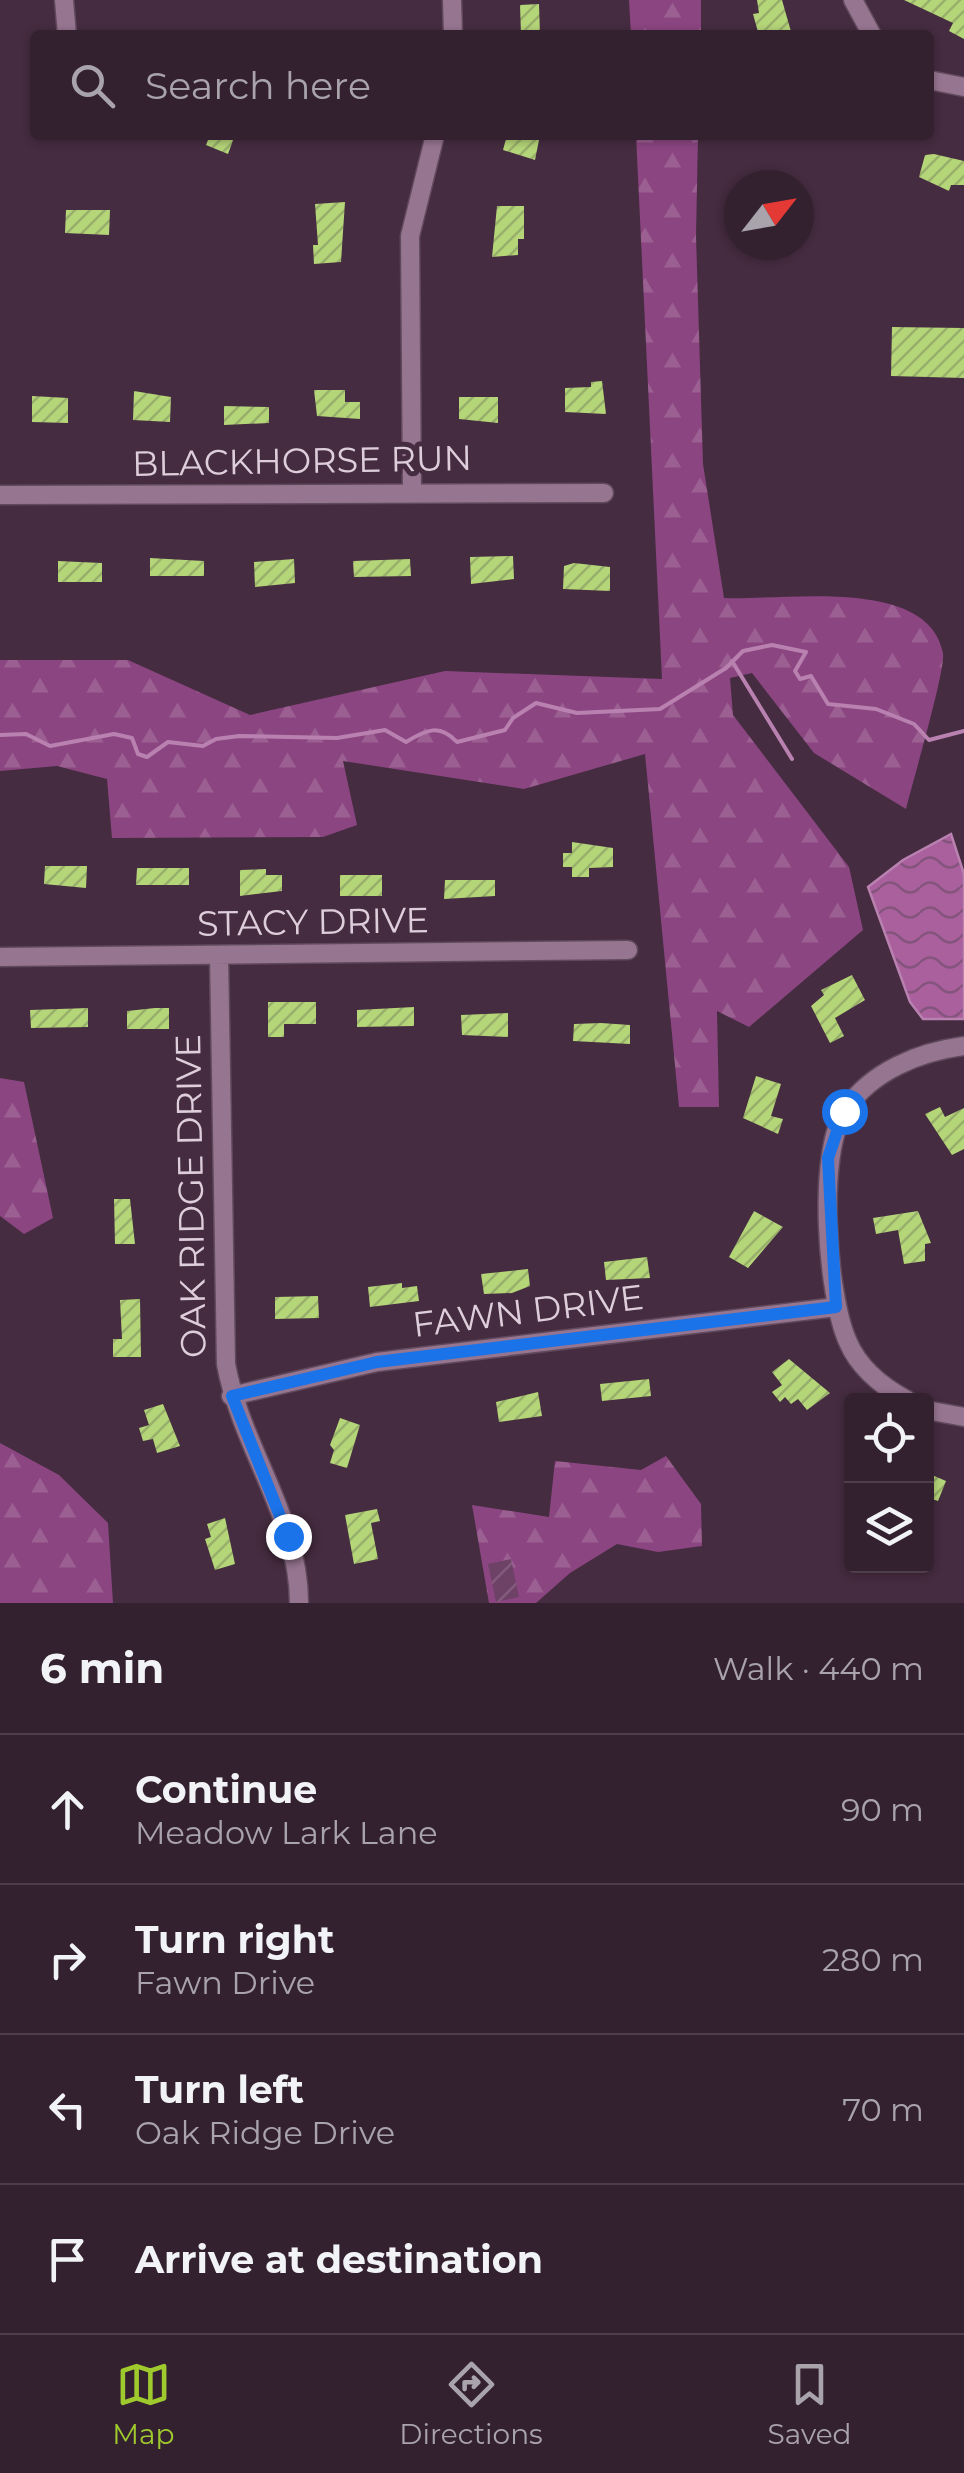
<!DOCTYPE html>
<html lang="en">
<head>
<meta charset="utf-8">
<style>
  body { margin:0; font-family:Montserrat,sans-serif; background:#3f2e3c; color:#f1f3f6 }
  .controls { position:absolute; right:30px; bottom:30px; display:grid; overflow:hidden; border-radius:10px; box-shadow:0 2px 8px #0004 }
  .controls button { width:90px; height:90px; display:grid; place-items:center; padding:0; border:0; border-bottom:2px solid #4e3e4c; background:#342130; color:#f1f3f6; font:50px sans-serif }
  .compass { position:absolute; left:724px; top:170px; width:90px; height:90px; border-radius:50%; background:#342130; box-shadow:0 2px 8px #0004; rotate:59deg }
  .stop { position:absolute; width:30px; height:30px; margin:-22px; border:8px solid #1a73e8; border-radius:50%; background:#fff }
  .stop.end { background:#1a73e8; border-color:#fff; box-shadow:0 2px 10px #0008 }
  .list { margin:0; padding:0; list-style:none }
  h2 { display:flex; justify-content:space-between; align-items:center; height:130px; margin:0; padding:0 40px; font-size:42px }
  h2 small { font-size:32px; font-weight:400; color:#a9a3ab }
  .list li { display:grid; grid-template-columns:65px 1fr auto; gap:30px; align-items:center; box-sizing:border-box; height:150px; padding:0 40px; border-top:2px solid #4e3e4c }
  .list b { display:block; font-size:38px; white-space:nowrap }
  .list p { margin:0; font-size:32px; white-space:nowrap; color:#a9a3ab }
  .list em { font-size:32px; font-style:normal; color:#a9a3ab }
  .icon { flex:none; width:55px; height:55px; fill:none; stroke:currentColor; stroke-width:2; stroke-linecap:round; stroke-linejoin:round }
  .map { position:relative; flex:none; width:964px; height:1603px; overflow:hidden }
  .search { position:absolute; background:#342130; box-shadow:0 2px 8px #0004; left:30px; right:30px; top:30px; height:110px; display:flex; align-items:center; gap:25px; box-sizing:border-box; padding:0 35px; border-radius:10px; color:#a9a3ab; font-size:38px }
  .sheet { height:730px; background:#342130 }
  nav { display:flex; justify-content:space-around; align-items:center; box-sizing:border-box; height:140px; border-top:2px solid #4e3e4c; background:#342130; font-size:28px; color:#a9a3ab }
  nav a { display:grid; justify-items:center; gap:5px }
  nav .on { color:#9fca2e }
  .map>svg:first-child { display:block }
  .forest { fill:url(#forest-firs) }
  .garden { fill:url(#garden-furrows) }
  .water { fill:url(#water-waves); stroke:#b981b0; stroke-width:2.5 }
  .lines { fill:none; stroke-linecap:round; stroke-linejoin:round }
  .stream { stroke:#b981b0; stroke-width:4 }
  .building { fill:url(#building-hatch) }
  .minor-casing { stroke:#61495c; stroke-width:21 }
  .minor { stroke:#967590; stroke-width:18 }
  .route { stroke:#1a73e8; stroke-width:12 }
  .labels { text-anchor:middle; stroke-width:10; stroke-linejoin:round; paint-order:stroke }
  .street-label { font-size:35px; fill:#decedb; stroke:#452c40 }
</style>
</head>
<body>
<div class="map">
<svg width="964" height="1603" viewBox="0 0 964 1603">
  <defs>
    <pattern id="forest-firs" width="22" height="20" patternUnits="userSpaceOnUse" patternTransform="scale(2.5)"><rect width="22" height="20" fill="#8b4581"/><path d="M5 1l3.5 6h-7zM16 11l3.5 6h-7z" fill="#9b5f92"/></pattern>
    <pattern id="garden-furrows" width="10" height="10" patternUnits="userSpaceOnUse" patternTransform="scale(2.5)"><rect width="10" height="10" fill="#6e4167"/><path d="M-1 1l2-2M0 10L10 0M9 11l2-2" fill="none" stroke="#825b7c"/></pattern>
    <pattern id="water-waves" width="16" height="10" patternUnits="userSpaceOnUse" patternTransform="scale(2.5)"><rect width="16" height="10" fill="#a9609d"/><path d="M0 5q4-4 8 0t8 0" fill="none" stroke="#85547d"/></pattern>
    <pattern id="building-hatch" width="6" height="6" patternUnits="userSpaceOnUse" patternTransform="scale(2.5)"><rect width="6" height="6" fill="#b5d579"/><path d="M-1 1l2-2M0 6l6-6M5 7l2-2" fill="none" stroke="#98af6b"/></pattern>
  </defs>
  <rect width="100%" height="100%" fill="#452c40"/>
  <path class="forest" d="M629,0H701V35H631Z
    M636,135H698L696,236L703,464L724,598C782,601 928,575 943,653C946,669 912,784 906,809L814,753L752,673L730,678L733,715L849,867L863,930L749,1027L717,1011L719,1107H679L645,754L524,789L343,761L357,825L323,837L112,838L107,779L57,766L0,771V660H128L250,715L445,671L662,679Z
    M0,1078L24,1082L53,1218L24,1234L0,1216Z
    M0,1443L59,1475L108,1523L113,1603H0Z
    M666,1456L701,1504L702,1546L658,1552L617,1544L570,1573L536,1603H489L472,1505L549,1517L555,1461L641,1470Z"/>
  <path class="garden" d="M511,1559L519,1597L496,1602L488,1564Z"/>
  <path class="water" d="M951,834L964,874V1019H923L910,1002L868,887L903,860Z"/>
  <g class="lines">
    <path class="stream" d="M732,661L792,759
      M0,735L26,734L50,746L114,734L132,738L138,754L147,757L168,742L203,746L216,739L239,736L337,738L385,730L406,742C427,729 440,724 457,742L505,730L513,718L536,703L577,713L660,709L726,668L743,651L772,645L806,652L795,671L800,679L811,676L828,704L876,709L914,724L929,740L964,731"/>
  </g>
  <path class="building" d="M757,0H782L792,35L758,32L753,14L759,13Z
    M904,0H964V39L949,31L953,23Z
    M539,4L540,35H521L520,5Z
    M210,135H235L228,154L206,145Z
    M507,135H540L535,160L503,150Z
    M934,154L964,161V185H951L949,191L919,177L925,155Z
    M345,202L341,262L314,264L313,245H318L315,204Z
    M497,206H524V239H518V255L492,257Z
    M66,210H110L109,235L65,233Z
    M892,327L964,328V378L891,376Z
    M602,381L606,414L565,412V388L591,387V382Z
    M314,390H345V402H360V419L317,416Z
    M134,391L171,397L170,422L133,420Z
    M32,396L68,398V423L32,422Z
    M459,397H498V423L459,419Z
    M224,406L269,407V423L224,425Z
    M513,556L514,579L471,584L470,557Z
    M150,558L204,561V576H150Z
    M294,559L295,583L255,587L254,562Z
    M410,559L411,576L354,577L353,561Z
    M58,561L102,563V582H58Z
    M574,563L610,567V591L563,589L564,566Z
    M572,842L613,848V867L589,868V877H572V867H563V853H572Z
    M45,866H87L86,888L44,884Z
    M137,868H189V885H136Z
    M266,869V875H282V891L240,896V870Z
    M340,875H382V896H340Z
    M445,880H495V896L444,899Z
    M852,975L865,1000L835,1018L844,1036L830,1043L811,1006L824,995L821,990Z
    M268,1002H316V1024H284V1037H268Z
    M414,1007V1026L357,1027V1010Z
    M88,1008V1027L31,1028L30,1010Z
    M155,1008H169V1029H127V1011Z
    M508,1013V1037L462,1035L461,1015Z
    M601,1023L630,1025V1044L573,1041L574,1024Z
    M756,1076L781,1084L771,1116L783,1119L778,1134L743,1118Z
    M940,1107L945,1117L964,1108V1149L952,1155L925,1114Z
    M114,1199H130L135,1244H115Z
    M754,1211L783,1227L748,1268L729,1257Z
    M918,1211L931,1243L925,1244V1261L904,1264L898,1230L876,1234L873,1218Z
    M647,1257L650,1278L606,1280L604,1262Z
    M528,1269L530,1286L512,1293L484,1294L481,1274Z
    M402,1283V1288L417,1286L419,1301L370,1307L368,1287Z
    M318,1296L319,1318L275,1319V1297Z
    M140,1299L141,1357H113V1339H122L120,1300Z
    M789,1359L830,1393L807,1410L798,1399L791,1404L785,1397L780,1402L772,1392L782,1385L772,1372Z
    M649,1379L651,1396L602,1401L600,1384Z
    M538,1392L542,1416L499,1422L496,1402Z
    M163,1404L180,1446L157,1453L153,1439L143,1441L139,1428L149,1425L144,1410Z
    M340,1418L360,1425L347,1468L330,1463L334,1450L330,1445Z
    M932,1475L946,1481L938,1501L926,1497Z
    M377,1509L380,1521L371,1523L378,1559L354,1564L345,1515Z
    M225,1518L235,1564L215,1570L205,1539L211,1537L207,1524Z"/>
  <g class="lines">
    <g class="minor-casing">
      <path id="minor" d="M64,0L67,35
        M452,0L453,35
        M853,0L872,35
        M929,80L964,87
        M412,491L410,236L435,135
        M0,495L604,493
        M219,955L226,1364C241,1447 299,1517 299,1603
        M0,957L628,950
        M231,1396L377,1362L836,1307
        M907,1400C883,1387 859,1368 848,1342C827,1296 816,1152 846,1109C872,1071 919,1052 964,1046
        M926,1410L964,1417"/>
    </g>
    <use href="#minor" class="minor"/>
  </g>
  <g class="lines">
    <path class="route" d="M288,1536L232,1396L377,1362L836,1307L828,1158L844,1111"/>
  </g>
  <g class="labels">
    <g class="street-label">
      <text transform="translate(302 461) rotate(-1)" y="12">BLACKHORSE RUN</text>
      <text transform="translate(313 922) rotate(-1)" y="12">STACY DRIVE</text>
      <text transform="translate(191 1196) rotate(-91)" y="12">OAK RIDGE DRIVE</text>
      <text transform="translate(528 1311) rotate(-7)" y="12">FAWN DRIVE</text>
    </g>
  </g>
</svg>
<div class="controls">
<button><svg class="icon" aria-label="locate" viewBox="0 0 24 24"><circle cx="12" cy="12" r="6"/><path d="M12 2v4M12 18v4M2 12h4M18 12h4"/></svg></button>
<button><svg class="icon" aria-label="layers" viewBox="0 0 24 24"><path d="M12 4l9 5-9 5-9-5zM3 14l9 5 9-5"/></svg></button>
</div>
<svg class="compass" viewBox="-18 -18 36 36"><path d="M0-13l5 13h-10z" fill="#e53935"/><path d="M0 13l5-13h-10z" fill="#a9a3ab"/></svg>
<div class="stop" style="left:844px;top:1111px"></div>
<div class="stop end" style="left:288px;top:1536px"></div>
<div class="search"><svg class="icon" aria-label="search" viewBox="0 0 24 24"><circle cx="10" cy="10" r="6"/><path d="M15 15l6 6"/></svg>Search here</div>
</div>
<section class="sheet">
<h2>6 min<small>Walk · 440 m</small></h2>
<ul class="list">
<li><svg class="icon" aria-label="ahead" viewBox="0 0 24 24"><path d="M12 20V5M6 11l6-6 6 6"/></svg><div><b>Continue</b><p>Meadow Lark Lane</p></div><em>90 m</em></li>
<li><svg class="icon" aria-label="right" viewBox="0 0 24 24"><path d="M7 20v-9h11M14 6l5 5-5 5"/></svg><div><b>Turn right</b><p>Fawn Drive</p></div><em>280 m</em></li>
<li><svg class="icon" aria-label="left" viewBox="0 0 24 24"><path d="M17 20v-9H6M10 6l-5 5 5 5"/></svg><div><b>Turn left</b><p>Oak Ridge Drive</p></div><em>70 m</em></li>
<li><svg class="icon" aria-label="arrive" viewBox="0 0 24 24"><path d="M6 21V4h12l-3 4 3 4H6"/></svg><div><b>Arrive at destination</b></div></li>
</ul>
</section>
<nav>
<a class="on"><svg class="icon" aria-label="map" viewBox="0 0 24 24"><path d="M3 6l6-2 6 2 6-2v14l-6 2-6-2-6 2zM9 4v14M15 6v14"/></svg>Map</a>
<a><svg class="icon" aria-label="directions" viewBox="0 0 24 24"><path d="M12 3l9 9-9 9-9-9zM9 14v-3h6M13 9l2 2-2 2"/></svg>Directions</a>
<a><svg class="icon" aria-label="saved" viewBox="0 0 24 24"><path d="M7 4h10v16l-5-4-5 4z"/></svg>Saved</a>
</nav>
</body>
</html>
